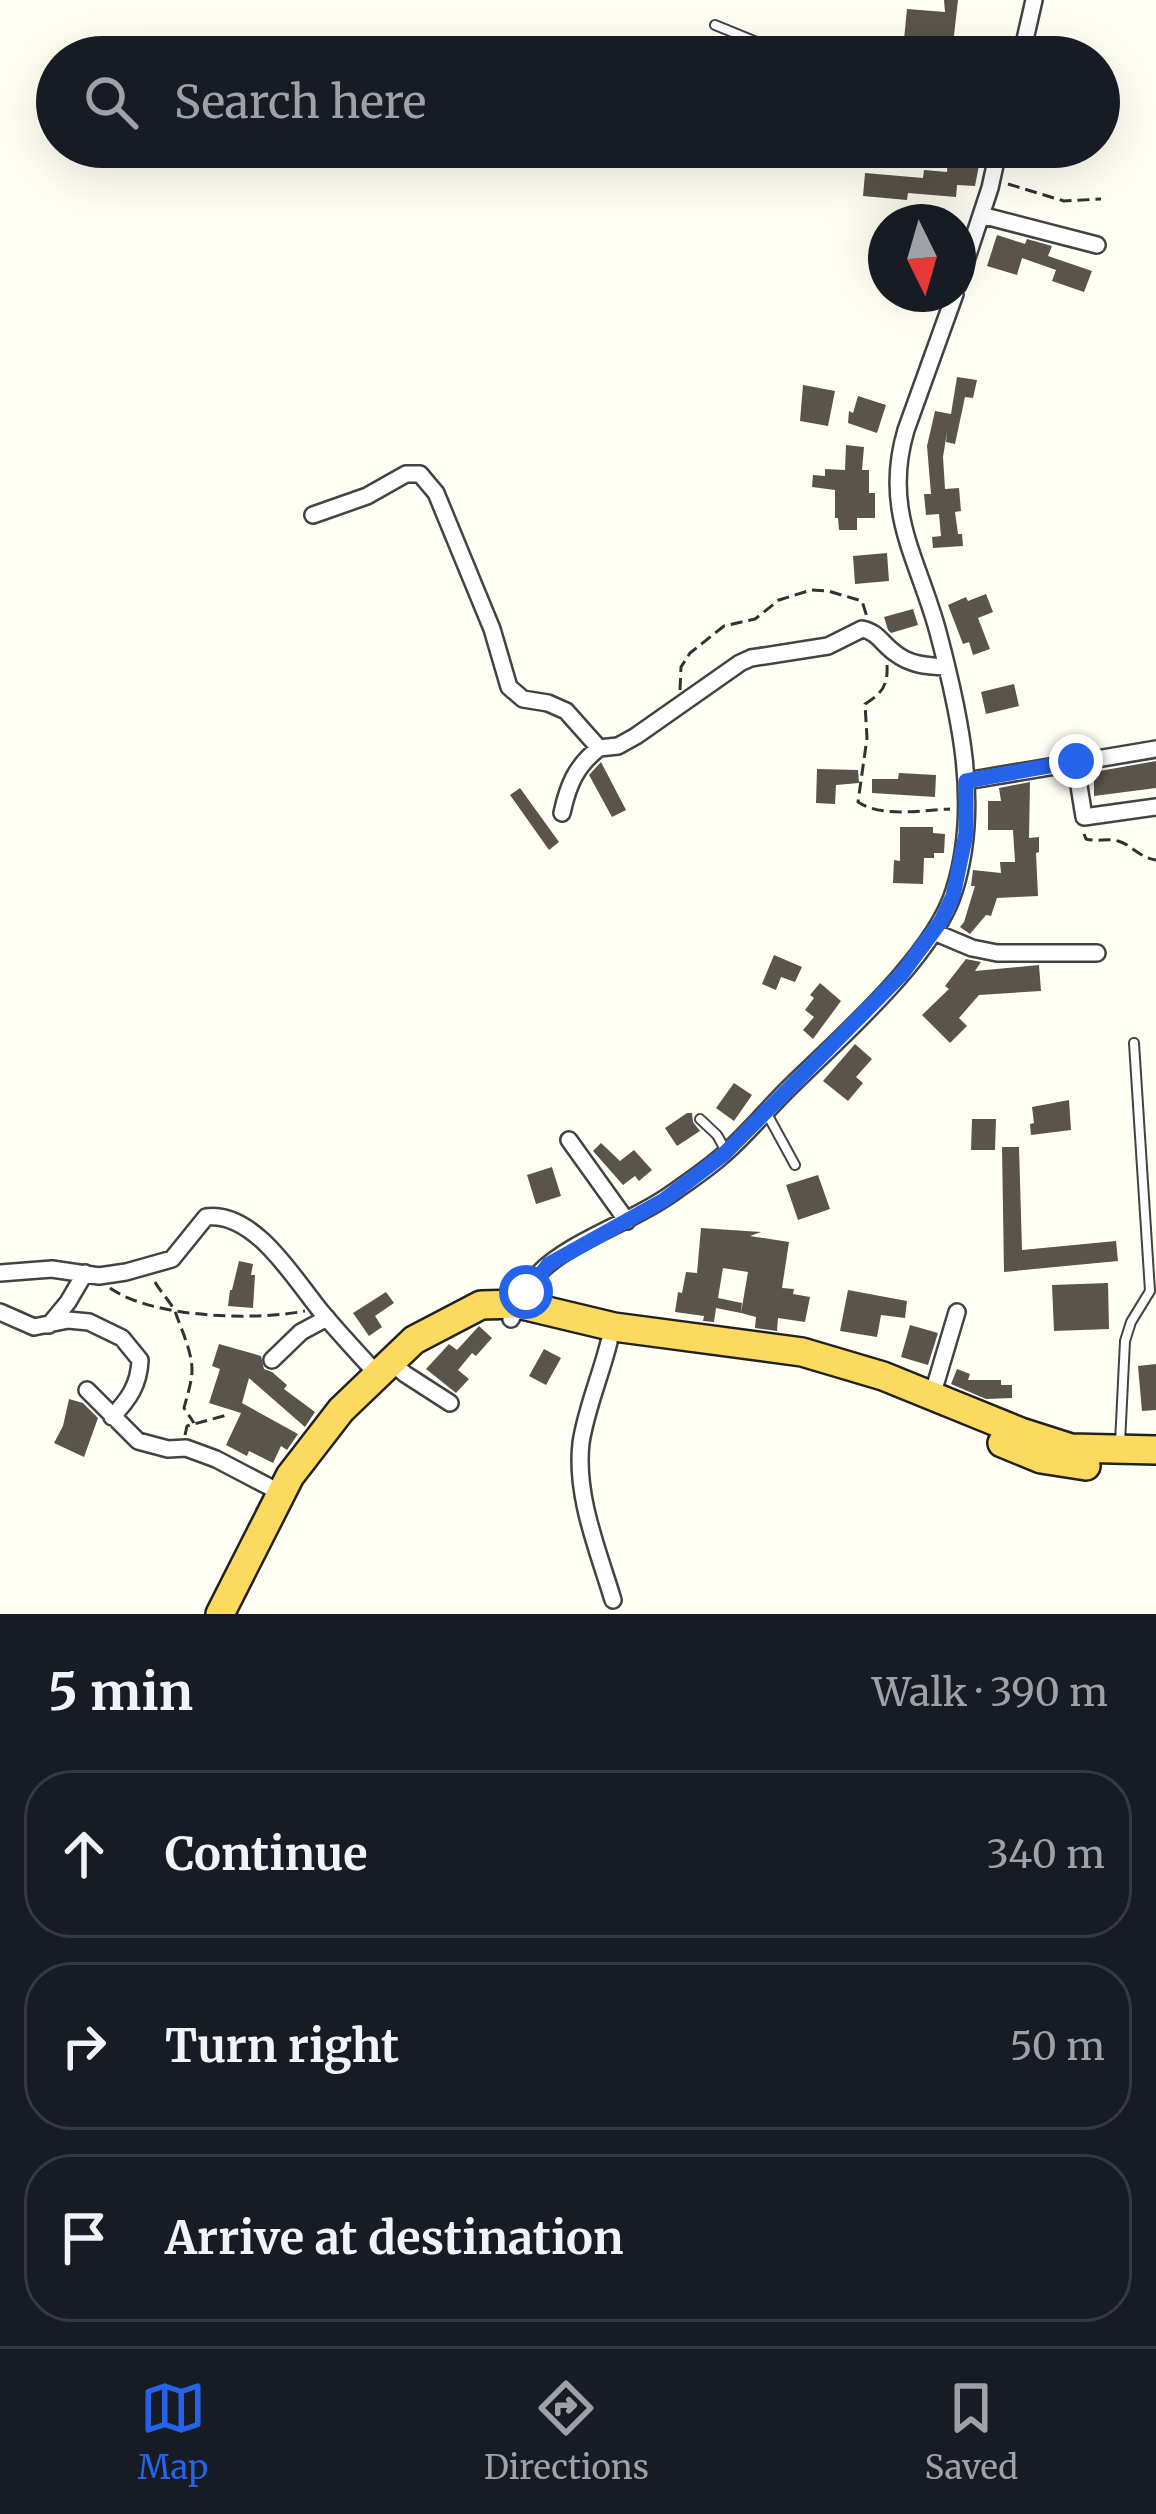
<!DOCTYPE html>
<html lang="en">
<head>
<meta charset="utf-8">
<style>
  body { margin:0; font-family:Merriweather,serif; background:#20242c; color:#f1f3f6 }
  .compass { position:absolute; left:868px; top:204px; width:108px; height:108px; border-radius:50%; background:#171b24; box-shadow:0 12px 48px #0002; rotate:175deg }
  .stop { position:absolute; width:36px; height:36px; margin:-27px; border:9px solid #2563eb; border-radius:50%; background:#fff }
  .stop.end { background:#2563eb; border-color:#fff; box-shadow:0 3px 12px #0008 }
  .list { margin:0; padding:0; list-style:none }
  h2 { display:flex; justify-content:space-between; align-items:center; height:156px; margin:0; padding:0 48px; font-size:51px }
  h2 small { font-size:39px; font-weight:400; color:#9ea1a6 }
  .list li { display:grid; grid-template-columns:78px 1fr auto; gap:36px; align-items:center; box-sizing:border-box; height:168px; margin:0 24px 24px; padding:0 24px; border:3px solid #363941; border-radius:48px }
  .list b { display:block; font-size:45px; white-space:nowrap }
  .list em { font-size:39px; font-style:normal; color:#9ea1a6 }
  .icon { flex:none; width:66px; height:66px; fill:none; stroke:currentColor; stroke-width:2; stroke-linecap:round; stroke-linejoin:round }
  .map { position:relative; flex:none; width:1156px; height:1614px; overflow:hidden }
  .search { position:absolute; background:#171b24; box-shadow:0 12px 48px #0002; left:36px; right:36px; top:36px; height:132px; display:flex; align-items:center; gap:30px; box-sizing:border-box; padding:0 42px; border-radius:66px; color:#9ea1a6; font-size:45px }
  .sheet { height:732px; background:#171b24 }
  nav { display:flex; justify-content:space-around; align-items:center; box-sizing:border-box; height:168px; border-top:3px solid #363941; background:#171b24; font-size:33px; color:#9ea1a6 }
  nav a { display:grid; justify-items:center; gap:6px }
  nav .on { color:#2563eb }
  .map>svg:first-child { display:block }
  .building { fill:#5a544c }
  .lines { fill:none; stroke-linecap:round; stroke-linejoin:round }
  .service-casing { stroke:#434343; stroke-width:12 }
  .minor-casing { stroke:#434343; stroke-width:20 }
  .trunk-casing { stroke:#212121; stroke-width:32 }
  .path { stroke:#323232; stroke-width:3; stroke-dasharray:12 6; stroke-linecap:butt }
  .service { stroke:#fff; stroke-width:8 }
  .minor { stroke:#fff; stroke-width:15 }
  .trunk { stroke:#fbda5f; stroke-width:27 }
  .route { stroke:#2563eb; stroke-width:15 }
</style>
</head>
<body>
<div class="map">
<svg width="1156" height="1614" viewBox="0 0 1156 1614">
  <rect width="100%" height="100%" fill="#fffff4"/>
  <path class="building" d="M944,0H958L953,44L904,39L907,9L945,12Z
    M948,157L980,160L975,186L957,185L956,197L908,193L907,200L863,196L865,173L923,178L924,170L947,172Z
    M997,235L1025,244L1027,239L1052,246L1048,256L1092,271L1084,292L1052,281L1056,270L1022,258L1017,275L987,266Z
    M957,377L977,380L973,398L965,397L955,444L946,442L947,432L943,457L945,489L959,488L961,511L955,512L958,534H962L963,546L933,548L932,537L941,536L939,514L926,515L924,494H931L927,446L935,411L951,414Z
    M803,385L835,391L828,426L800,421Z
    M858,396L886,405L877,433L848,423L849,411L853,413Z
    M846,445L864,447L862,470H869V493H875V518H857V530H839L838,518H835V490L812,487L813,475L825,476V469L845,470Z
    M887,553L889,581L855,584L853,556Z
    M986,594L993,612L978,618L990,649L973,655L969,642L963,644L948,605L966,597L968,601Z
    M913,609L918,625L891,633L888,630L884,617Z
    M1014,684L1019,706L986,714L981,692Z
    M1156,761V788L1094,796V772Z
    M601,762L626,810L612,817L589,775Z
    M817,769L858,770L859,783L836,785L835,804L816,803Z
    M899,773L936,775L935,797L872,793V779H898Z
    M1030,782L1029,838L1039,837V852L1036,853L1038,896L997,898L991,916L986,915L970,934L960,927L964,922L975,886H971L973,870L1001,873L1000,862H1015L1013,830H988V801H1001L999,788Z
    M520,788L559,842L549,850L510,795Z
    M900,827H933V833L945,834L944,853H934V858H924L923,884L893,883L894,860L900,861Z
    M774,955L802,967L795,982L781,977L776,990L762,984Z
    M966,959L981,962L975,971L1039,965L1041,991L979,995L959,1018L967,1026L950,1043L922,1015L949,989L945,986Z
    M820,983L841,1001L813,1039L803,1030L814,1017L805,1010L814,998L810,995Z
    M855,1044L872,1059L856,1077L863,1083L848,1101L823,1081Z
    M734,1083L752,1095L734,1121L716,1108Z
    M1069,1100L1071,1130L1031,1135L1030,1124L1034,1123L1032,1107Z
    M687,1113H692L693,1122L700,1131L677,1146L665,1128Z
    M972,1119H996L995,1150H971Z
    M601,1143L620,1161L634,1150L652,1170L639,1181L635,1176L623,1185L593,1151Z
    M1002,1147H1019L1022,1250L1116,1241L1118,1261L1004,1272Z
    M552,1167L561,1196L536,1204L527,1175Z
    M818,1175L830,1209L798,1220L786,1185Z
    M701,1228L761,1232L750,1236L789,1242L782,1288L794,1289L793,1294L810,1297L805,1322L778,1318L777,1331L755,1328L756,1317L741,1313L748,1272L723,1268L718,1298L742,1303L741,1313L716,1308L714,1322L703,1321L704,1316L675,1312L678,1292L682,1293L686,1272L697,1273Z
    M239,1261L253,1264L251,1275H255L253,1308L228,1306L230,1290H232Z
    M1108,1283L1109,1329L1054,1331L1052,1285Z
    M848,1290L907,1301L905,1318L881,1315L877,1337L840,1331Z
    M386,1292L394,1303L375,1316L382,1327L369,1336L353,1313Z
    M910,1325L938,1333L928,1365L901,1357Z
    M479,1326L492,1338L476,1356L472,1353L458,1370L469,1379L456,1393L426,1369L449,1344L457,1350Z
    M219,1344L261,1356L264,1369L272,1372L287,1385L284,1389L315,1412L305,1427L249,1378L242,1403L298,1434L287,1450L281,1446L273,1463L249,1451L247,1456L226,1445L241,1413L209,1403L220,1369L212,1366Z
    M544,1349L561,1358L546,1385L529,1376Z
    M1156,1364V1410L1142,1411L1138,1366Z
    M957,1369L970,1374L968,1380H1001V1385H1012V1398L986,1399L951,1384Z
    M69,1399L83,1403L98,1418L84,1457L54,1443L63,1426Z"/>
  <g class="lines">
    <g class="service-casing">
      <path id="service" d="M715,25L786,54L805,57
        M819,57L879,49L976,57
        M766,1112L795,1165
        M700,1119L717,1135L726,1151
        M1120,1443L1125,1341L1131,1322L1150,1291L1134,1043"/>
    </g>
    <g class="minor-casing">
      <path id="minor" d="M1021,57L1034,0
        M981,215L1097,245
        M958,285L990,188L999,147
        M313,515L367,496L406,474H420L436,493L492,629L509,687L523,699L548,703L566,711L599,748L618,746L636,736L740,663L751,658L828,646L862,629C878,632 882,644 895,653C910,665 927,666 946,667
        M1075,761L1084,817L1156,807
        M966,781L1156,749
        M562,813C568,785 576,766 599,748
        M934,932L972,948L997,953H1097
        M569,1140L627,1221
        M0,1273L52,1269L99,1276L126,1272L172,1259L206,1217C254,1211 293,1277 319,1309C337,1331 357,1352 376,1373
        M0,1312L34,1327L68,1320L89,1322L122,1338L140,1360C139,1385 129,1399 112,1417
        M511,1319C519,1304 527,1286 539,1273C568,1242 634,1221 671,1194C688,1182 706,1170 722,1156C747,1135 768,1108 792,1085C841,1037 934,956 954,891C981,807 960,715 938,632C918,558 882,511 906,430L955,294
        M49,1325L68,1302L85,1273
        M609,1342C601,1375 586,1409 581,1443C575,1496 598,1550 613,1600
        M272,1360L301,1332L327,1318
        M390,1361L405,1374L450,1403
        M87,1390L138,1441L168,1449L186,1448L216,1459L281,1493
        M932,1396L957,1312"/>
    </g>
    <g class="trunk-casing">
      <path id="trunk" d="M1002,1443L1041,1459L1086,1466
        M220,1614L290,1476L341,1410L414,1340L481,1305L518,1304L614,1327L802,1352L883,1376L1021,1432L1071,1448L1156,1450"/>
    </g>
    <path class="path" d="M1008,184L1064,201L1101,199
      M887,665C888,686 882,693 865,704L867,738L858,802C882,818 922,810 950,809
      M680,690L681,667L690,653L724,626L755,619L779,600L811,590L828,591L862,601L867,617
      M1084,834L1086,839C1096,842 1108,838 1118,841C1132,845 1138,857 1156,860
      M155,1282C161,1293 172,1303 176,1314C182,1331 192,1352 192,1370C192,1382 187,1396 184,1408L194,1423
      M110,1288C152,1318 255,1321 305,1311
      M185,1435L187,1426L227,1415"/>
    <use href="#service" class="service"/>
    <use href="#minor" class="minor"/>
    <use href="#trunk" class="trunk"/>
  </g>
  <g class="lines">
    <path class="route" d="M526,1292L549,1264L664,1200L723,1155L901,975L941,921L953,896L966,834V781L1076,761"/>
  </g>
</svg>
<svg class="compass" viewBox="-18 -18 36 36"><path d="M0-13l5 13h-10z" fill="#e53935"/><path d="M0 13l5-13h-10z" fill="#9ea1a6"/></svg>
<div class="stop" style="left:526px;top:1292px"></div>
<div class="stop end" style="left:1076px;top:761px"></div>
<div class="search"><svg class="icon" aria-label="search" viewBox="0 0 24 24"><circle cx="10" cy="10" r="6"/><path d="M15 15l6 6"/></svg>Search here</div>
</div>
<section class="sheet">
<h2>5 min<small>Walk · 390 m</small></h2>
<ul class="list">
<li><svg class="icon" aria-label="ahead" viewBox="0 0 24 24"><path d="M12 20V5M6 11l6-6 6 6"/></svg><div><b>Continue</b></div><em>340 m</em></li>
<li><svg class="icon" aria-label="right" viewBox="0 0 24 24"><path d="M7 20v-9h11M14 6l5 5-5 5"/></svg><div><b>Turn right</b></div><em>50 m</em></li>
<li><svg class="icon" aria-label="arrive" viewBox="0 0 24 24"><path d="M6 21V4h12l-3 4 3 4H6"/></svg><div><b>Arrive at destination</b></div></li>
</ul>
</section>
<nav>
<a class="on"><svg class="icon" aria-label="map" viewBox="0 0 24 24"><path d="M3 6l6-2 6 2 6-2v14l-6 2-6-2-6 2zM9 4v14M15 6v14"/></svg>Map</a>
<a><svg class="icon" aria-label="directions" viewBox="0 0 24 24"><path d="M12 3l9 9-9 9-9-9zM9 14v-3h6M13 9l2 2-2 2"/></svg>Directions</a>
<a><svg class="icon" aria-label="saved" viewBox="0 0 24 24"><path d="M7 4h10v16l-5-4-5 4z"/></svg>Saved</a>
</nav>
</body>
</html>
